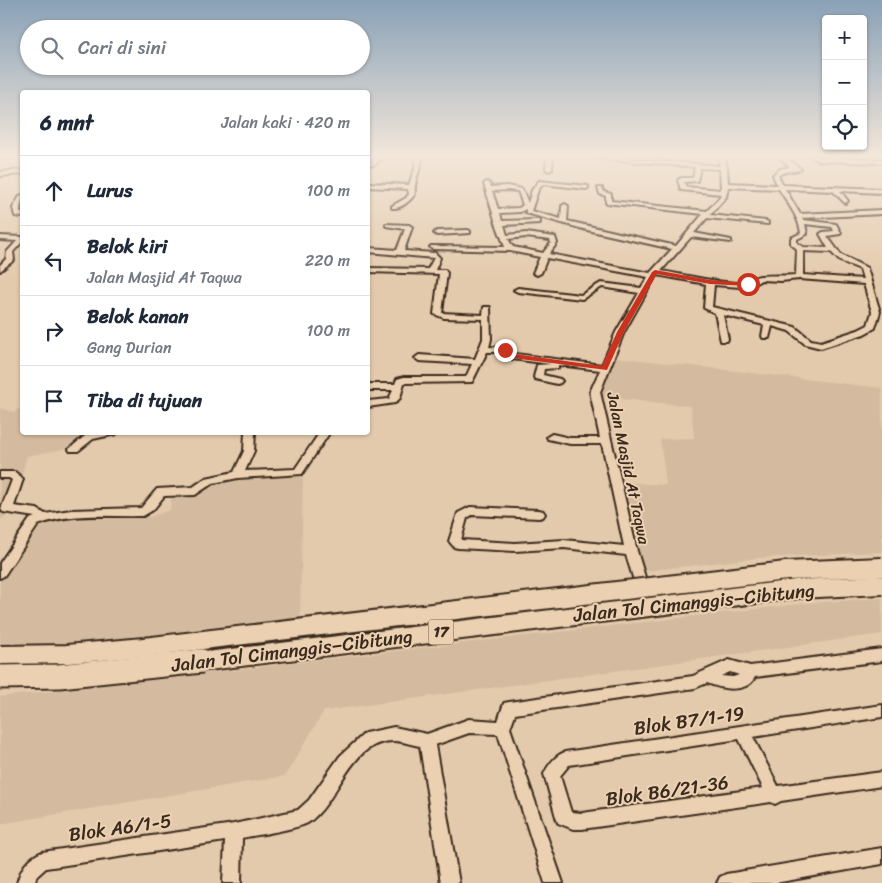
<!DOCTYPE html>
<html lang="id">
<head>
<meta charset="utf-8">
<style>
  body { margin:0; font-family:Sriracha,sans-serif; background:#f2f2f3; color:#1f2937 }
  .controls { position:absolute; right:15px; top:15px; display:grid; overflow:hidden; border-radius:5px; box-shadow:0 1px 4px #0004 }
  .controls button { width:45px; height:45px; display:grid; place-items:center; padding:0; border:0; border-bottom:1px solid #e0e1e3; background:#fff; color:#1f2937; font:25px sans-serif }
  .stop { position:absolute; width:15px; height:15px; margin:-11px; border:4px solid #c8321e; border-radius:50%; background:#fff }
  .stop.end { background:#c8321e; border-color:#fff; box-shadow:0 1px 5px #0008 }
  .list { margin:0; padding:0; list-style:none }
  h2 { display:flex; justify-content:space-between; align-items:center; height:65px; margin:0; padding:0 20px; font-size:21px }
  h2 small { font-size:16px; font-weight:400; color:#747a83 }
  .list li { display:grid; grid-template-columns:32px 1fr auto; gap:15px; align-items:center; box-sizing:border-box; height:70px; padding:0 20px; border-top:1px solid #e0e1e3 }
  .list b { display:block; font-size:19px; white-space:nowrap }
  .list p { margin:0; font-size:16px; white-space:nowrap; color:#747a83 }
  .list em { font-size:16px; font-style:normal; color:#747a83 }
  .icon { flex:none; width:28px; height:28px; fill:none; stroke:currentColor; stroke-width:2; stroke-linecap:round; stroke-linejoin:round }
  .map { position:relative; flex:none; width:882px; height:883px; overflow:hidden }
  .search { position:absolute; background:#fff; box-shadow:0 1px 4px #0004; left:20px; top:20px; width:350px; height:55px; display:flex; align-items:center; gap:12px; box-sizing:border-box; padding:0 18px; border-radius:28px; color:#747a83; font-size:19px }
  .panel { position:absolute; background:#fff; box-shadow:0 1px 4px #0004; left:20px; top:90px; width:350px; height:345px; border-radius:5px }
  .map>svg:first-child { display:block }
  .built { fill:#d4bb9f }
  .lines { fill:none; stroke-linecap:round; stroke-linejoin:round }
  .minor-casing { stroke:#3b2a1e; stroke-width:4 }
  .minor { fill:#ebd1b2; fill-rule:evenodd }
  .highway-bridge-far1-casing { stroke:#3b2a1e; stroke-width:22; stroke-linecap:butt }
  .highway-bridge-casing { stroke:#3b2a1e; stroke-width:27; stroke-linecap:butt }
  .highway-bridge-far1 { stroke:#ebd1b2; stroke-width:18 }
  .highway-bridge { stroke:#ebd1b2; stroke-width:23 }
  .route { fill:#c8321e }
  .labels { text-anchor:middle; stroke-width:4; stroke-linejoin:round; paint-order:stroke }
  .shield { fill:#ebd1b2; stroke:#705c4a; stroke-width:1 }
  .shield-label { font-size:15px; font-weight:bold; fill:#3b2a1e }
  .street-label { font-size:16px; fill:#3b2a1e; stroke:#ebd1b2 }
  .near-street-label { font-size:19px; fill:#3b2a1e; stroke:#ebd1b2 }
</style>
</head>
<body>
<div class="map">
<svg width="882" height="883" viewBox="0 0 882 883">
  <rect width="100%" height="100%" fill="#e4caac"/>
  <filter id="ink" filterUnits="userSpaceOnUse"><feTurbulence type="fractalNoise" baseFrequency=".02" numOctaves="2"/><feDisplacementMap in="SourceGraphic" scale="10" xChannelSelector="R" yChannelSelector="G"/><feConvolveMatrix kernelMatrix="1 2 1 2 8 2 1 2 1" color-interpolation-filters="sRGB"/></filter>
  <g filter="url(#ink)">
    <path class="built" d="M615,357L882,388V552L757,558L637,572L620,482L666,485L660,439L694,438L691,406L601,397Z
      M22,407V432L80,433L82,446L27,456L13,507L3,518L0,519V408L14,412Z
      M267,477H303L300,619L84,644L0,647V575L42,521L149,517L170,510L171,497L200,495L211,484Z
      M882,598V634L324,711L285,776L0,824V697L807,603Z"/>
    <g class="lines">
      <g class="minor-casing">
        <path id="minor" d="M381,155H387L374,165H370V163Z
          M413,155H420L422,157C421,170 413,182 415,194C410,201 401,209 392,208V206L406,198L409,194L408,189L368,187V183L409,185L415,168L416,158Z
          M547,155H553L552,169L549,171L546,169Z
          M560,155H587L720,166L718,155H724L727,168L728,183L777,185L773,175L780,169L790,167L777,155H782L801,169C793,173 785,169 778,176L783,185L882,189V193L840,191L848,201L845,203L833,191L785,189L800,214L882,210V214L802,218L803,220L836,224L841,233L840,234L827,236L841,255L867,268L880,312L875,328L864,334L821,348L805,344L789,331L772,326L769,338H763L762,336L764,325L723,315L728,339L727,341H721L715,313L704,308L706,284L657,275L655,277L624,332L600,392L637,551L648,587L646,590L642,592L638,590L636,587L626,555L564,548L515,551L458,548L454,547L449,541L458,513L470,507L539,510L543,511L545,514L543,517L539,518L472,515L467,518L461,540L515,543L564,540L624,546L602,444H570L548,439L547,437L552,434L570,438H600L590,392L600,370L558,365V368L544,369L543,375L560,379L562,381L560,383L557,384L535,379L534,377L537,365L551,364L512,359L503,352H487L472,382L404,383L400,398L395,403L368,407V401L389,399L393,390H368V384H395L397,379L404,377H466L472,364L419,361L415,358L419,355L475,359L483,339V319L444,318L434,314L439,274L368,272V268L428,269L434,258L368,252V248H369L397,250L405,229L386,226V224L409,225L412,227L404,251L435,253L440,258L435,270H445L447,273L442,313L483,315L484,307H490L491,339L489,347L508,348L515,354L602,365L616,332L639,293L602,287L582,299L518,292L514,290L518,288L581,295L601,283L641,288L648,277L547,258L541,273L537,275L533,273L540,257L510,251L433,249L430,247L431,246L505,247L496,223L484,184L487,182L489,183L491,187L507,186L522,189L528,203L532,190L539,181L588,186V188L586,189L543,184L538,190L531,211L561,219L562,206L565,204L568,206L567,221L676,246L703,214L606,203V196L600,194L598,188H602L604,192L611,194V201L707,211L720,197L721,194L681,190L678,180L681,178H693L695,167ZM700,168L720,169L721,190L686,187L684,182L697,181ZM728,187L779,189C787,202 799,217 801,233L791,238V244L797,249L796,275C784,276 772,275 760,276C752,277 747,283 738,283C712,282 686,275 661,271L691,237L731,242V240L694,233L707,218L768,224V222L766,221L710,215L726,197ZM507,190L518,191L523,205L519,208L498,209L492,191ZM526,209V213L587,230L672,249L650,273L549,254L557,243L555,237L526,233L507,235L504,225L540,223V221L538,220L502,221L500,213L520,212ZM805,224L832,227L834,231L823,232L820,234L828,248L803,247L797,243V239L807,234ZM526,237L550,240L551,243L543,253L513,247L508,239ZM803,251L831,252L840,261L860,269L863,279L803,275ZM799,279L864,284L872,312L868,325L858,330L821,342L811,340L795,327L712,307L714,285L740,287L751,286L761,280L781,281Z
          M808,155L821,157L882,159V163L820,161Z
          M22,170V174L0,176V172Z
          M22,195C23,202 19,206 20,213H22V217L15,216L13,208L20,196Z
          M468,230L470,231V233L437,235L434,233L437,231Z
          M0,236L22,237V242L13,252L14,260L0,271V265L6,259L7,252L17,241L0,240Z
          M97,432H118L116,434L93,439L78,451H70L69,449L86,435Z
          M245,432H255L254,451L245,471L295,469L320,432H330L302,474L238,478L213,483L195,495L164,496L153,510L143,516C109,517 71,512 38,525L4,576L0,578V563L30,519L35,517L3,512L1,509L12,480L9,478H0V472H15L23,479L14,506L37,509L45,514L71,510L141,508L157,489L193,487L206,478L234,472L244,451Z
          M882,649V661L755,677C747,694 721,689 707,683L695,688L515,714L510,728L563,883H545L498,734L469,733L435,745L459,883H441L420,746C412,745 403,741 394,741C350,740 339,801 309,822C299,829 256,835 242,838L241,883H223L225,841L46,868L36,877L35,883H17C21,869 27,858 42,852L234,824L298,810L309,800L340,756L365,733L394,727L427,734L469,719L498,721L504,703L509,702L693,676L729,660L750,666ZM730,672L739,675L733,677L721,676Z
          M882,705V717L753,737L778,786L882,772V786L781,801L775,804L771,802L582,829H573L558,823L556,817L544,774C548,765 556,755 565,752ZM739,739L763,788L582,813L571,812L560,776L569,765Z
          M882,848V864L775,883H717L720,877L726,874Z"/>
      </g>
      <use href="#minor" class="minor"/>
      <g class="highway-bridge-far1-casing">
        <path id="highway-bridge-far1" d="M0,655L67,654L144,647L786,571L882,567
          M191,663L797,589L882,585"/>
      </g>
      <g class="highway-bridge-casing">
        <path id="highway-bridge" d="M0,677L59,676L202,661"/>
      </g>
      <use href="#highway-bridge-far1" class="highway-bridge-far1"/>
      <use href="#highway-bridge" class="highway-bridge"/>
    </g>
  </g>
  <linearGradient id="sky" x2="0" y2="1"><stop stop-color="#89a1b7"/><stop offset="0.56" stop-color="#f3e7da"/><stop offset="1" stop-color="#f3e7da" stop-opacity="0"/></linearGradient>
  <rect width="882" height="279" fill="url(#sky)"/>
  <path class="route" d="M655,270L710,280L748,283L751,284L748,286L710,284L657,274L624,332L607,370L512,358L501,350L505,348L514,354L602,366L617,332L652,272Z"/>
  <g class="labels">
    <rect class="shield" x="428.5" y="619.5" width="25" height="25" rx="4"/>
    <g class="shield-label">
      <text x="441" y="637">17</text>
    </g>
    <g class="street-label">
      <text transform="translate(629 468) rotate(78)" y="6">Jalan Masjid At Taqwa</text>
    </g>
    <g class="near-street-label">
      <text transform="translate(694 602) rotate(-6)" y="7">Jalan Tol Cimanggis–Cibitung</text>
      <text transform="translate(292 650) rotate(-7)" y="7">Jalan Tol Cimanggis–Cibitung</text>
      <text transform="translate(689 720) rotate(-8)" y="7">Blok B7/1-19</text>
      <text transform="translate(667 790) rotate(-8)" y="7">Blok B6/21-36</text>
      <text transform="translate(120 827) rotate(-8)" y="7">Blok A6/1-5</text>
    </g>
  </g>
</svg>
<div class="controls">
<button>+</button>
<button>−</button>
<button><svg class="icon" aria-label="locate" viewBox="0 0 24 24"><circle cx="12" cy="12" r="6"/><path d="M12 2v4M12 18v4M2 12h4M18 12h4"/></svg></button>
</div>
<div class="stop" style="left:748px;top:284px"></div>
<div class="stop end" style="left:505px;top:350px"></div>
<div class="search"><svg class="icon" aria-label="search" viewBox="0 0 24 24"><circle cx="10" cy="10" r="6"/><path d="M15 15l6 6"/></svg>Cari di sini</div>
<section class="panel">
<h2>6 mnt<small>Jalan kaki · 420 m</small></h2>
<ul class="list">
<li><svg class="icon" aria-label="ahead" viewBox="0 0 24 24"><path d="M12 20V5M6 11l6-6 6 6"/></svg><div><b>Lurus</b></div><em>100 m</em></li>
<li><svg class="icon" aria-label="left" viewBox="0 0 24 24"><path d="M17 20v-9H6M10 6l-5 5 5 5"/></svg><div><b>Belok kiri</b><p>Jalan Masjid At Taqwa</p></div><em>220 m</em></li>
<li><svg class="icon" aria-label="right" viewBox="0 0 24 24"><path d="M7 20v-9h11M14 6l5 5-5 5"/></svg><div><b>Belok kanan</b><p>Gang Durian</p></div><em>100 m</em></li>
<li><svg class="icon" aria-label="arrive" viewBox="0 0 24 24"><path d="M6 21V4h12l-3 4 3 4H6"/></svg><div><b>Tiba di tujuan</b></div></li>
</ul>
</section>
</div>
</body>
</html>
